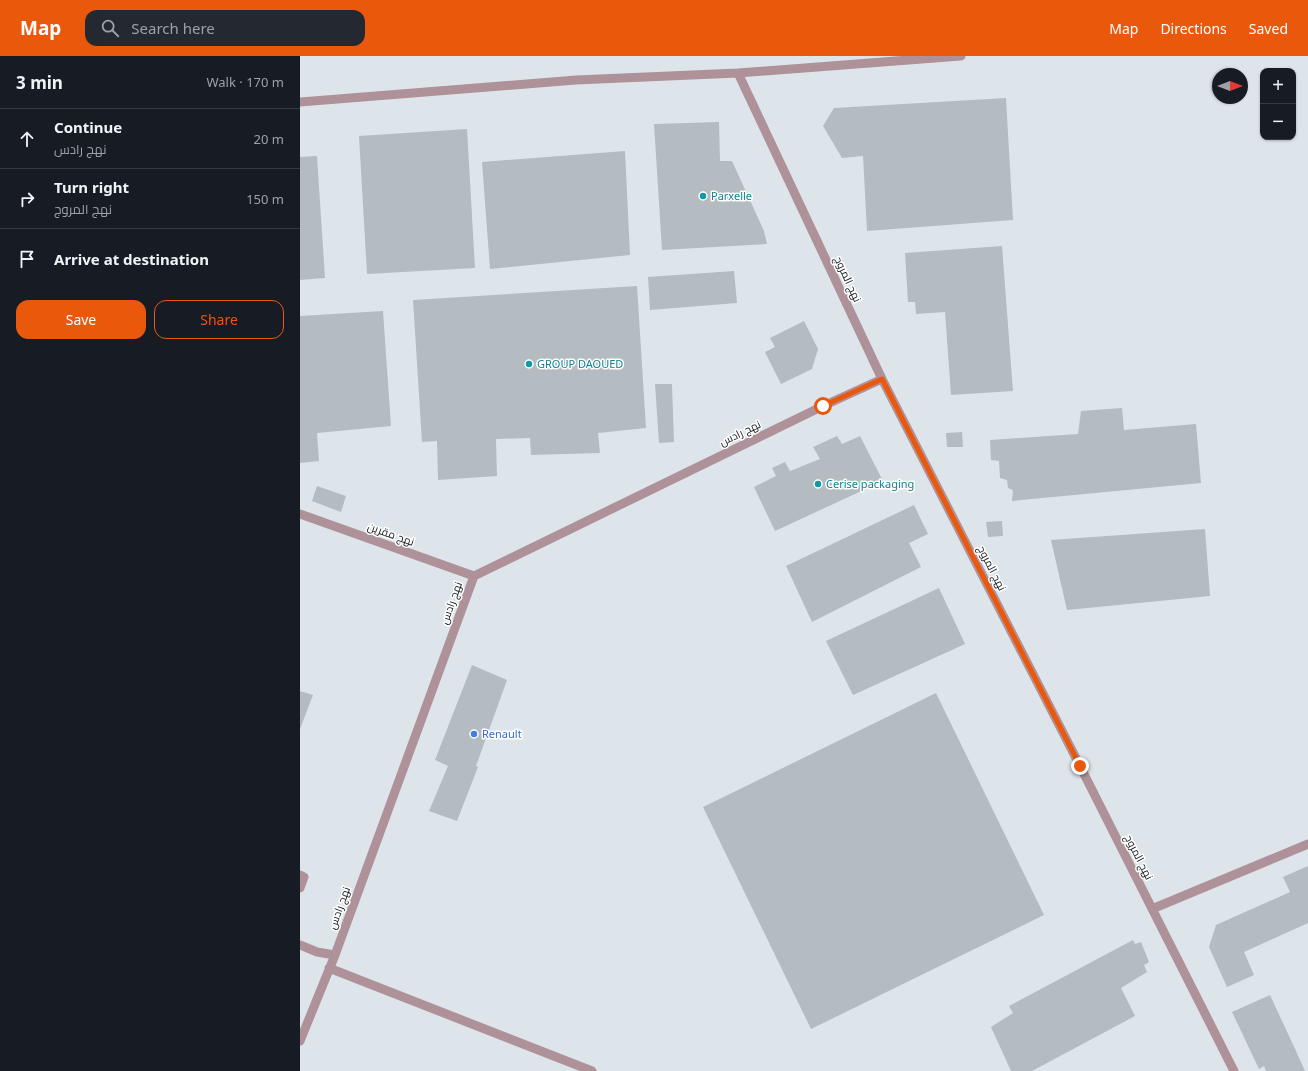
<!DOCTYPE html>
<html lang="en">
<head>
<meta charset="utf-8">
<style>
  body { margin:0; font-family:"Noto Sans",Cairo,sans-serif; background:#242831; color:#f1f3f6 }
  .controls { position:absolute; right:12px; top:12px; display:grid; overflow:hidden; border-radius:8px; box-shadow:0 1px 3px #0004 }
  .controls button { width:36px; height:36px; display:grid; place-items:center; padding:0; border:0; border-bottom:1px solid #363941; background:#171b24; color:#f1f3f6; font:20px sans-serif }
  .compass { position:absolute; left:912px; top:12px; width:36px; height:36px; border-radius:50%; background:#171b24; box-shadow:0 1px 3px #0004; rotate:90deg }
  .stop { position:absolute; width:12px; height:12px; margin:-9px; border:3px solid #ea580c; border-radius:50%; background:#fff }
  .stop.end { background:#ea580c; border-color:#fff; box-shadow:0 1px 4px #0008 }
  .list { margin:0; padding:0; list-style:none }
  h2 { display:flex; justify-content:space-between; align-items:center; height:52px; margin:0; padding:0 16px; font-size:17px }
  h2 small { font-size:13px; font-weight:400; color:#9ea1a6 }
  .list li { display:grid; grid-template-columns:26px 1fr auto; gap:12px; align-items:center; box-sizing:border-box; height:60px; padding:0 16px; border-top:1px solid #363941 }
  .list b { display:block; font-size:15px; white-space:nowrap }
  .list p { margin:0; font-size:13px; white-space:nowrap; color:#9ea1a6 }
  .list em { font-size:13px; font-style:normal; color:#9ea1a6 }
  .actions { display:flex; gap:8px; padding:12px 16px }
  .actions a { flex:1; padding:9px 0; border:1px solid #ea580c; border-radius:12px; text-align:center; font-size:14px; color:#ea580c }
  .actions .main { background:#ea580c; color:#fff }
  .icon { flex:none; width:22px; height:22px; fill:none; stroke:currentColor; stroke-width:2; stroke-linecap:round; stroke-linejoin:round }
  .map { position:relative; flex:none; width:1008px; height:1015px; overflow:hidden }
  header { display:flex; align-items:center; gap:24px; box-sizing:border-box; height:56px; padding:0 20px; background:#ea580c; color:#fff }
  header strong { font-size:19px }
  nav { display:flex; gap:22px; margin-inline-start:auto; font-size:14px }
  .search { width:280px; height:36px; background:#242831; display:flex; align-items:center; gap:10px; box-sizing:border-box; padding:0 14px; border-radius:12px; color:#9ea1a6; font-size:15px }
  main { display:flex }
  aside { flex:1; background:#171b24 }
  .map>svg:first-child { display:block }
  .building { fill:#b4bbc1 }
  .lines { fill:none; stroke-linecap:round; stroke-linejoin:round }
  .service { stroke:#af9299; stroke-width:9 }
  .route { stroke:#ea580c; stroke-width:5 }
  .culture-dot { fill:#0f9aa8; stroke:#fff; stroke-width:1.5 }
  .shop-dot { fill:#3f7fe0; stroke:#fff; stroke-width:1.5 }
  .labels { text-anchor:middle; stroke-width:3; stroke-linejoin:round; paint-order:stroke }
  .culture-label { font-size:11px; fill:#0d838f; stroke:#fff; text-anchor:start }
  .street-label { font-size:11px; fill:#141719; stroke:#fff }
  .shop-label { font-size:11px; fill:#366cbe; stroke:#fff; text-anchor:start }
</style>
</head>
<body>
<header>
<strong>Map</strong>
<div class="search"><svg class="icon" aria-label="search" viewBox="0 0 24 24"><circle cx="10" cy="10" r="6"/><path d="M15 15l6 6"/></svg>Search here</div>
<nav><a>Map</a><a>Directions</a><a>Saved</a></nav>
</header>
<main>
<aside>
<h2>3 min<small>Walk · 170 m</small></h2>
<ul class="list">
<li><svg class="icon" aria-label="ahead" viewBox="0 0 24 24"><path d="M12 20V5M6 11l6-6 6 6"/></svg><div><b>Continue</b><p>نهج رادس</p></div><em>20 m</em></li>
<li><svg class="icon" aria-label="right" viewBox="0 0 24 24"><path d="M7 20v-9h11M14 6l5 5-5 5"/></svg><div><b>Turn right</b><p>نهج المروج</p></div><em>150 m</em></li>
<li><svg class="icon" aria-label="arrive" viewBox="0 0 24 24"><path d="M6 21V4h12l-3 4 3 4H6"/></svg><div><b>Arrive at destination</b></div></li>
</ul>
<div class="actions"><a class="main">Save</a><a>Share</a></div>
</aside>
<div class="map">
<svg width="1008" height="1015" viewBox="0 0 1008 1015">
  <rect width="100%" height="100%" fill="#dde5eb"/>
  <path class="building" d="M706,42L713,164L567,175L563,100L542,102L523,70L534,52Z
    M419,66L420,105H432L464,175L467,188L362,194L354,68Z
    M167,73L175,212L67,218L59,80Z
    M325,95L330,199L190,213L182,106Z
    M17,100L25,222L0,224V101Z
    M702,190L713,335L651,339L645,256L616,258L615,246H608L605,197Z
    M434,215L437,247L350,254L348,221Z
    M337,230L346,372L298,377L300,397L231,399L230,382L196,383L197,420L138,424L137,385L122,386L113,244Z
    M83,255L91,370L17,377L19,405L0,407V260Z
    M504,265L518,293L512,313L481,328L465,296L475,291L470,282Z
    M355,328H372L374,386L359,387Z
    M822,352L824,374L896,368L901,427L712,445L713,434L708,432L707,424L700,422L699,405L691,404L690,384L778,378L781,355Z
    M662,376L663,391H647L646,377Z
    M537,380L542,388L560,380L583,425L475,475L454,431L476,420L472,412L485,406L490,415L520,403L513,391Z
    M17,430L46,440L41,456L12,445Z
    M614,449L628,478L609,487L621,511L512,566L486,510Z
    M702,465L703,480L688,481L686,466Z
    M905,473L910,540L767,554L751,484Z
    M639,532L665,588L553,639L526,585Z
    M172,609L207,624L176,710L178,711L157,765L129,755L148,710L135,704Z
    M0,635L13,639L0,673Z
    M636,637L744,859L511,973L403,751Z
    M1008,810V867L944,896L954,919L927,931L909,891L916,869L990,836L983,821Z
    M833,884L835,888L841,886L849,906L844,909L847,916L821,932L835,960L732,1015H711L691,971L713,957L709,950Z
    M970,939L996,995L1005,1015H966L964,1010L959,1013L932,956Z"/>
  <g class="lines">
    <path class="service" d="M438,17L582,323L780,710L934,1015
      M0,46L276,24L438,17L661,0
      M0,458L174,520
      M0,819L4,821L0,832
      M852,853L1008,788
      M0,889L17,896L35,899
      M29,912L292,1015
      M0,985L35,899L174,520L523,350L582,323"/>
  </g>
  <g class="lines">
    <path class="route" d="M523,350L582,323L780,710"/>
  </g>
  <g class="culture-dot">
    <circle cx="403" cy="140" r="4"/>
    <circle cx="229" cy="308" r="4"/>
    <circle cx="518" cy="428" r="4"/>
  </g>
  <circle class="shop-dot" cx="174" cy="678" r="4"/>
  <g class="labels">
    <g class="culture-label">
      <text x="411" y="144">Parxelle</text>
      <text x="237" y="312">GROUP DAOUED</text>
      <text x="526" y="432">Cerise packaging</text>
    </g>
    <g class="street-label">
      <text transform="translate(548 223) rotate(65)" y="4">نهج المروج</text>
      <text transform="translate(440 377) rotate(-26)" y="4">نهج رادس</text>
      <text transform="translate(91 478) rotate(20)" y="4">نهج مقرين</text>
      <text transform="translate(692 512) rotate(63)" y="4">نهج المروج</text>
      <text transform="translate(151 547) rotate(-70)" y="4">نهج رادس</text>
      <text transform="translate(839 801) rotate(63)" y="4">نهج المروج</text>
      <text transform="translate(39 852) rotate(-70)" y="4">نهج رادس</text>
    </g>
    <g class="shop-label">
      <text x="182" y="682">Renault</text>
    </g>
  </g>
</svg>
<div class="controls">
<button>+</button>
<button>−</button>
</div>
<svg class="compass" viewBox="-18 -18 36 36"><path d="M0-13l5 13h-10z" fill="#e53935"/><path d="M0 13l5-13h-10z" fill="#9ea1a6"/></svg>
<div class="stop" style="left:523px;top:350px"></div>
<div class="stop end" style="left:780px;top:710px"></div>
</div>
</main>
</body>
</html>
